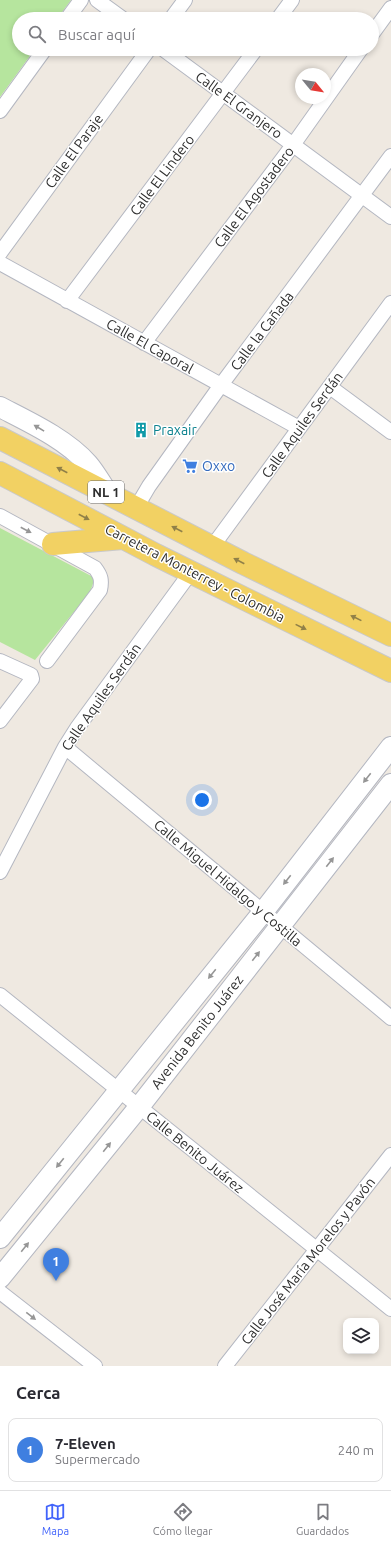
<!DOCTYPE html>
<html lang="es">
<head>
<meta charset="utf-8">
<style>
  body { margin:0; font-family:Ubuntu,sans-serif; background:#f7f7f7; color:#2b2b33 }
  .controls { position:absolute; right:12px; bottom:12px; display:grid; overflow:hidden; border-radius:8px; box-shadow:0 2px 6px #0003 }
  .controls button { width:36px; height:36px; display:grid; place-items:center; padding:0; border:0; border-bottom:1px solid #e1e1e2; background:#fff; color:#2b2b33; font:20px sans-serif }
  .compass { position:absolute; left:295px; top:68px; width:36px; height:36px; border-radius:50%; background:#fff; box-shadow:0 2px 6px #0003; rotate:120deg }
  .you { position:absolute; left:202px; top:800px; width:14px; height:14px; margin:-10px; border:3px solid #fff; border-radius:50%; background:#1a73e8; box-shadow:0 0 0 6px #1a73e833 }
  .badge { display:grid; place-items:center; width:26px; height:26px; border-radius:50%; background:#4264fb; color:#fff; font-size:13px; font-weight:700 }
  .pin { position:absolute; translate:-50% -33px; filter:drop-shadow(0 1px 2px #0008) }
  .pin::after { content:''; position:absolute; top:21px; width:14px; height:12px; background:inherit; clip-path:polygon(0 0,100% 0,50% 100%) }
  .list { margin:0; padding:0; list-style:none }
  h2 { display:flex; justify-content:space-between; align-items:center; height:52px; margin:0; padding:0 16px; font-size:17px }
  h2 small { font-size:13px; font-weight:400; color:#7c7c81 }
  .list li { display:grid; grid-template-columns:26px 1fr auto; gap:12px; align-items:center; box-sizing:border-box; height:64px; margin:0 8px 8px; padding:0 8px; border:1px solid #e1e1e2; border-radius:8px }
  .list b { display:block; font-size:15px; white-space:nowrap }
  .list p { margin:0; font-size:13px; white-space:nowrap; color:#7c7c81 }
  .list em { font-size:13px; font-style:normal; color:#7c7c81 }
  .icon { flex:none; width:22px; height:22px; fill:none; stroke:currentColor; stroke-width:2; stroke-linecap:round; stroke-linejoin:round }
  .map { position:relative; flex:none; width:391px; height:1366px; overflow:hidden }
  .search { position:absolute; background:#fff; box-shadow:0 2px 6px #0003; left:12px; right:12px; top:12px; height:44px; display:flex; align-items:center; gap:10px; box-sizing:border-box; padding:0 14px; border-radius:22px; color:#7c7c81; font-size:15px }
  .sheet { height:124px; background:#fff }
  nav { display:flex; justify-content:space-around; align-items:center; box-sizing:border-box; height:56px; border-top:1px solid #e1e1e2; background:#fff; font-size:11px; color:#7c7c81 }
  nav a { display:grid; justify-items:center; gap:2px }
  nav .on { color:#4264fb }
  .map>svg:first-child { display:block }
  .green { fill:#b6e59e }
  .lines { fill:none; stroke-linecap:round; stroke-linejoin:round }
  .street-casing { stroke:#b4b7c1; stroke-width:16 }
  .secondary-casing { stroke:#b4b7c1; stroke-width:22 }
  .primary-casing { stroke:#c9c9c9; stroke-width:24 }
  .street { stroke:#fff; stroke-width:14 }
  .secondary { stroke:#fff; stroke-width:20 }
  .primary { stroke:#f2d163; stroke-width:22 }
  .oneway { fill:#969696 }
  .oneway2 { fill:#908048 }
  .labels { text-anchor:middle; stroke-width:3; stroke-linejoin:round; paint-order:stroke }
  .shield { fill:#fff; stroke:#6d6d6d; stroke-width:1 }
  .shield-label { font-size:13px; font-weight:bold; fill:#2e2e2e }
  .street-label { font-size:14px; fill:#2e2e2e; stroke:#fff }
  .culture-label { font-size:14px; fill:#0d838f; stroke:#fff; text-anchor:start }
  .shop-label { font-size:14px; fill:#366cbe; stroke:#fff; text-anchor:start }
</style>
</head>
<body>
<div class="map">
<svg width="391" height="1366" viewBox="0 0 391 1366">
  <rect width="100%" height="100%" fill="#efe9e1"/>
  <path class="green" d="M0,0H71L57,19H19V49H35L0,97Z
    M0,528L95,578L90,592L35,660L0,642Z"/>
  <g class="lines">
    <g class="street-casing">
      <path id="street" d="M97,0L123,19
        M67,19L81,0
        M171,19L185,0
        M278,19L292,0
        M372,34L391,8
        M163,49L391,217
        M0,111L45,49
        M0,253L149,49
        M0,263L299,428
        M67,301L256,49
        M144,343L293,145L361,49
        M330,387L391,432
        M136,508L149,486L221,385L391,156
        M0,516L95,568C101,576 102,580 100,590L47,661
        M212,547L391,303
        M0,661L31,675L32,679L0,721
        M65,747L391,1018
        M0,872L65,747L77,728L191,572
        M0,995L391,1309
        M0,1292L95,1366
        M225,1366L391,1155"/>
    </g>
    <g class="secondary-casing">
      <path id="secondary" d="M0,407C29,422 66,439 88,464C95,472 101,483 107,492
        M0,1238L263,912L391,747
        M0,1278L139,1107L391,784"/>
    </g>
    <g class="primary-casing">
      <path id="primary" d="M0,438L243,563L391,635
        M0,473L156,555L391,671
        M53,544L123,538"/>
    </g>
    <use href="#street" class="street"/>
    <use href="#secondary" class="secondary"/>
    <use href="#primary" class="primary"/>
  </g>
  <defs><path id="oneway-solid" d="M-6-.8H1V-3.2L6.5 0L1 3.2V.8H-6Z"/></defs>
  <g class="oneway">
    <use href="#oneway-solid" transform="translate(39 428) rotate(-149)"/>
    <use href="#oneway-solid" transform="translate(26 530) rotate(28)"/>
    <use href="#oneway-solid" transform="translate(367 778) rotate(128)"/>
    <use href="#oneway-solid" transform="translate(330 862) rotate(-52)"/>
    <use href="#oneway-solid" transform="translate(287 880) rotate(128)"/>
    <use href="#oneway-solid" transform="translate(256 956) rotate(-52)"/>
    <use href="#oneway-solid" transform="translate(212 974) rotate(129)"/>
    <use href="#oneway-solid" transform="translate(107 1147) rotate(-51)"/>
    <use href="#oneway-solid" transform="translate(60 1163) rotate(129)"/>
    <use href="#oneway-solid" transform="translate(25 1247) rotate(-51)"/>
    <use href="#oneway-solid" transform="translate(31 1316) rotate(38)"/>
  </g>
  <g class="oneway2">
    <use href="#oneway-solid" transform="translate(62 470) rotate(-153)"/>
    <use href="#oneway-solid" transform="translate(84 517) rotate(28)"/>
    <use href="#oneway-solid" transform="translate(177 529) rotate(-153)"/>
    <use href="#oneway-solid" transform="translate(239 561) rotate(-153)"/>
    <use href="#oneway-solid" transform="translate(356 618) rotate(-154)"/>
    <use href="#oneway-solid" transform="translate(301 627) rotate(26)"/>
  </g>
  <defs>
    <g id="building-bare" transform="scale(1.2)"><path d="M-4-6H4V6H1V3H-1V6H-4ZM-2.5-4.3h1.7v1.8h-1.7ZM.8-4.3h1.7v1.8H.8ZM-2.5-1h1.7V.8h-1.7ZM.8-1h1.7V.8H.8Z" fill="#0f9aa8" stroke="#fff" stroke-width="2.5" paint-order="stroke"/></g>
    <g id="supermarket-bare" transform="scale(1.2)"><path d="M-6-5.5h2.5l.6 2H6L4.5 2H-2.5L-4.4-4H-6ZM-1.5 3.2a1.3 1.3 0 1 0 .1 0ZM3 3.2a1.3 1.3 0 1 0 .1 0Z" fill="#3f7fe0" stroke="#fff" stroke-width="2.5" paint-order="stroke"/></g>
  </defs>
  <g fill-rule="evenodd">
    <use href="#building-bare" x="141" y="430"/>
    <use href="#supermarket-bare" x="190" y="466"/>
  </g>
  <g class="labels">
    <rect class="shield" x="88" y="481" width="36" height="22" rx="3"/>
    <g class="shield-label">
      <text x="106" y="497">NL 1</text>
    </g>
    <g class="street-label">
      <text transform="translate(239 105) rotate(36)" y="5">Calle El Granjero</text>
      <text transform="translate(74 151) rotate(-54)" y="5">Calle El Paraje</text>
      <text transform="translate(162 175) rotate(-53)" y="5">Calle El Lindero</text>
      <text transform="translate(254 197) rotate(-53)" y="5">Calle El Agostadero</text>
      <text transform="translate(262 331) rotate(-53)" y="5">Calle la Cañada</text>
      <text transform="translate(150 346) rotate(29)" y="5">Calle El Caporal</text>
      <text transform="translate(302 425) rotate(-54)" y="5">Calle Aquiles Serdán</text>
      <text transform="translate(195 573) rotate(27)" y="5">Carretera Monterrey - Colombia</text>
      <text transform="translate(101 697) rotate(-55)" y="5">Calle Aquiles Serdán</text>
      <text transform="translate(228 883) rotate(40)" y="5">Calle Miguel Hidalgo y Costilla</text>
      <text transform="translate(197 1032) rotate(-52)" y="5">Avenida Benito Juárez</text>
      <text transform="translate(195 1152) rotate(39)" y="5">Calle Benito Juárez</text>
      <text transform="translate(308 1261) rotate(-52)" y="5">Calle José María Morelos y Pavón</text>
    </g>
    <g class="culture-label">
      <text x="153" y="435">Praxair</text>
    </g>
    <g class="shop-label">
      <text x="202" y="471">Oxxo</text>
    </g>
  </g>
</svg>
<div class="controls">
<button><svg class="icon" aria-label="layers" viewBox="0 0 24 24"><path d="M12 4l9 5-9 5-9-5zM3 14l9 5 9-5"/></svg></button>
</div>
<svg class="compass" viewBox="-18 -18 36 36"><path d="M0-13l5 13h-10z" fill="#e53935"/><path d="M0 13l5-13h-10z" fill="#7c7c81"/></svg>
<div class="you"></div>
<div class="pin badge" style="left:56px;top:1281px;background:#3f7fe0">1</div>
<div class="search"><svg class="icon" aria-label="search" viewBox="0 0 24 24"><circle cx="10" cy="10" r="6"/><path d="M15 15l6 6"/></svg>Buscar aquí</div>
</div>
<section class="sheet">
<h2>Cerca<small></small></h2>
<ul class="list">
<li><span class="badge" style="background:#3f7fe0">1</span><div><b>7-Eleven</b><p>Supermercado</p></div><em>240 m</em></li>
</ul>
</section>
<nav>
<a class="on"><svg class="icon" aria-label="map" viewBox="0 0 24 24"><path d="M3 6l6-2 6 2 6-2v14l-6 2-6-2-6 2zM9 4v14M15 6v14"/></svg>Mapa</a>
<a><svg class="icon" aria-label="directions" viewBox="0 0 24 24"><path d="M12 3l9 9-9 9-9-9zM9 14v-3h6M13 9l2 2-2 2"/></svg>Cómo llegar</a>
<a><svg class="icon" aria-label="saved" viewBox="0 0 24 24"><path d="M7 4h10v16l-5-4-5 4z"/></svg>Guardados</a>
</nav>
</body>
</html>
